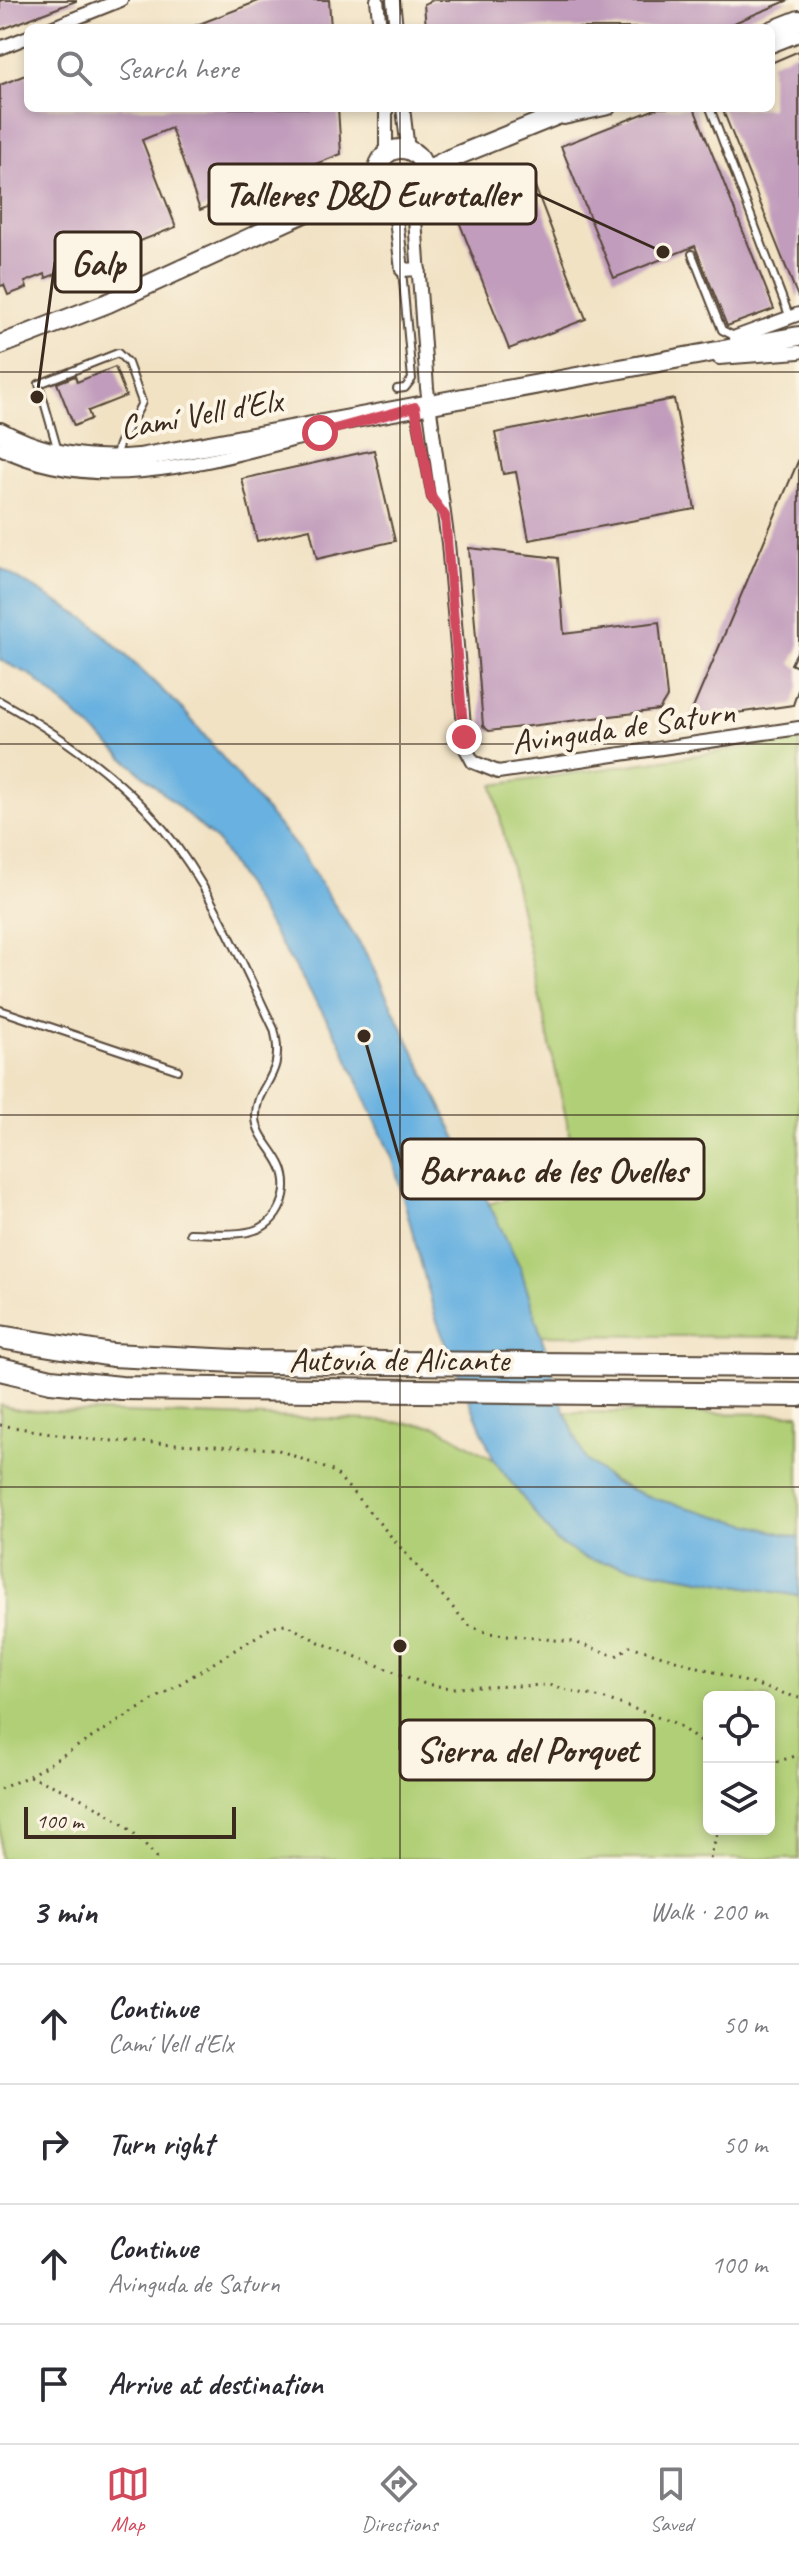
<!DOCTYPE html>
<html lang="en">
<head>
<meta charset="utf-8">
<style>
  body { margin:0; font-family:Caveat,sans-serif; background:#f7f7f7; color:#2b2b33 }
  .controls { position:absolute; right:24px; bottom:24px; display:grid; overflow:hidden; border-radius:12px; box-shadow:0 4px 12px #0003 }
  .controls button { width:72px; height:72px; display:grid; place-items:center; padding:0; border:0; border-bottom:2px solid #e1e1e2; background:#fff; color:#2b2b33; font:40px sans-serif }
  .scale { position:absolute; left:24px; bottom:20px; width:212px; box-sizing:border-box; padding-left:8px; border:4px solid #3b2a1e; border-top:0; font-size:22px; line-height:28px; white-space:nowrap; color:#3b2a1e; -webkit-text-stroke:6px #fcf5e5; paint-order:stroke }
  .stop { position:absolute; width:24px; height:24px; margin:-18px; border:6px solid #d1495b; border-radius:50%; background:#fff }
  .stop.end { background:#d1495b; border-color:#fff; box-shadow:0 2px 8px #0008 }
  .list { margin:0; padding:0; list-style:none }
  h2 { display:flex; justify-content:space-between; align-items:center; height:104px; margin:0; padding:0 32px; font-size:34px }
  h2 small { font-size:26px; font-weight:400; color:#7c7c81 }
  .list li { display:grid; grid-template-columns:52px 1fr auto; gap:24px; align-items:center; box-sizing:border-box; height:120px; padding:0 32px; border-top:2px solid #e1e1e2 }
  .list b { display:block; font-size:30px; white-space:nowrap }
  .list p { margin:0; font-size:26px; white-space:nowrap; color:#7c7c81 }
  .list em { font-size:26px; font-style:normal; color:#7c7c81 }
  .icon { flex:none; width:44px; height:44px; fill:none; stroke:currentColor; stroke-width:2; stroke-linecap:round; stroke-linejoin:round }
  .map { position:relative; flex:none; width:799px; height:1859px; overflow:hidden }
  .search { position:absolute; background:#fff; box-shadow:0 4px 12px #0003; left:24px; right:24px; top:24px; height:88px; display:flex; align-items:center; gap:20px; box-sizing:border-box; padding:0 28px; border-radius:12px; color:#7c7c81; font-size:30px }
  .sheet { height:584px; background:#fff }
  nav { display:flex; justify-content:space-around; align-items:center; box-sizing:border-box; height:112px; border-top:2px solid #e1e1e2; background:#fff; font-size:22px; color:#7c7c81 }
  nav a { display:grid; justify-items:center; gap:4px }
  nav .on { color:#d1495b }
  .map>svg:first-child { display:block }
  .green { fill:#b0cf76; stroke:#767c4a; stroke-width:2; fill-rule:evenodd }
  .water { fill:#68b1e0; stroke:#526e7f; stroke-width:2 }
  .building { fill:#c19cbc }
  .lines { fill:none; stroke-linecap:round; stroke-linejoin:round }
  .lane-casing { stroke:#564637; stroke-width:10 }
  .street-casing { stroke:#564637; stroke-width:16 }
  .secondary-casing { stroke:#564637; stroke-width:22 }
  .highway-casing { stroke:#564637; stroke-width:26 }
  .path { stroke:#564637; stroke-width:3; stroke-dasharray:2 6; stroke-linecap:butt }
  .lane { stroke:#fff; stroke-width:6 }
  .street { stroke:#fff; stroke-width:12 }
  .secondary { stroke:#fff; stroke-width:18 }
  .highway { stroke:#fff; stroke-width:22 }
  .route { stroke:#d1495b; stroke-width:10 }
  .grid { fill:none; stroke:#3b2a1e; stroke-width:2; stroke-opacity:0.55 }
  .labels { text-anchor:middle; stroke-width:8; stroke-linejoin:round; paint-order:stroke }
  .street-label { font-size:34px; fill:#3b2a1e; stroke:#fcf5e5 }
  .leader { fill:none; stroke:#3b2a1e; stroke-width:3 }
  .callout-dot { fill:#3b2a1e; stroke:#fcf5e5; stroke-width:3 }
  .callout { fill:#fcf5e5; stroke:#3b2a1e; stroke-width:3 }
  .callout-label { font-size:36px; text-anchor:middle; font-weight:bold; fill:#3b2a1e }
</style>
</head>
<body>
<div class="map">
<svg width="799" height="1859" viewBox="0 0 799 1859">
  <rect width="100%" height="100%" fill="#fcf5e5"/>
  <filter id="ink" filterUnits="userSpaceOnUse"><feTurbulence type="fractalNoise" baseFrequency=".0125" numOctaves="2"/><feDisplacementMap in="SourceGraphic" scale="16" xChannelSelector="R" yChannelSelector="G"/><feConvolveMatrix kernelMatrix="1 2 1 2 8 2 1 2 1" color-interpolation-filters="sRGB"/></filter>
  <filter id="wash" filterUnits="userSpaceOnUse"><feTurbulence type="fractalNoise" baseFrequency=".006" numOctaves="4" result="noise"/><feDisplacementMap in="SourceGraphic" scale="32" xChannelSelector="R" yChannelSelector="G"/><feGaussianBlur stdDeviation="1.8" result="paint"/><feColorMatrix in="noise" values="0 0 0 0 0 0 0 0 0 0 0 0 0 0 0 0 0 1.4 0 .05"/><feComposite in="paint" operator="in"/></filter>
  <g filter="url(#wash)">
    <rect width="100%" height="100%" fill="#f1e2c4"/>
    <path class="green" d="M799,740V1337L541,1335L520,1267L488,1204L579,1177L493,785Z
      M0,1405L19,1410L369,1420L436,1426L494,1460L556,1541L586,1559L799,1596V1859H0ZM709,1697H769V1829H709Z
      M565,1412L799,1414V1538C740,1523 631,1504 588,1462C577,1451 571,1426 565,1412Z"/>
    <path class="water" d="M0,568L91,622L185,712L298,849L365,952L520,1267L565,1412L585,1459L614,1483L656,1499L799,1538V1596L586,1559L556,1541L494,1460L436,1319L393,1160L339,1039L217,841L31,675L0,660Z"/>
    <g id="blocks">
      <path class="building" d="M0,0H76V1L0,30Z
        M261,0H329L331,28H189Z
        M433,0H789L722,28H426L424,4Z
        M799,51V297H798L722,108H771V63Z
        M28,74V108H338L341,154L200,210L171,128L142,140L176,227L46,278L45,274L25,282L27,288L8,295L4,285L0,286V85Z
        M658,108H694L774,309L727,326L695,246L614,278L561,146Z
        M531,176L586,319L509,349L453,206Z
        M115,367L126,396L88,411L91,419L74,426L57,383L75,376L77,382Z
        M674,399L695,509L529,540L516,472L503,474L495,433Z
        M374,450L395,541L317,559L310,529L257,541L242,479Z
        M799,459V648L791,664L799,668V687L793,705L688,720Z
        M469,548L558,558L564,634L659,622L667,697L659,710L489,731L483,726Z"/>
    </g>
  </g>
  <g filter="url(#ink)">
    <use href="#blocks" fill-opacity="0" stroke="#564637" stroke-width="2"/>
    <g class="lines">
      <g class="lane-casing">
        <path id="lane" d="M710,108L790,318
          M692,254L722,330L736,337
          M397,389L405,388L412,379L402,270
          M415,411L431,497L441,511
          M58,451L39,384L118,353L128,363L142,402C134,422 118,436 116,457
          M0,701C59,734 121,777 164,830C211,887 242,963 274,1029C287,1079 255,1083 256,1117C256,1135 274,1150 281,1166C292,1190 280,1224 252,1231C234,1236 209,1233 190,1233
          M0,1010L178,1070"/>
      </g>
      <g class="street-casing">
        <path id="street" d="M377,0L380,28
          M393,0L396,28
          M51,28L121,0
          M771,46L799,35
          M0,48L28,37
          M386,108V153
          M403,108L408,150
          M564,118L609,108
          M387,191L396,219L402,270L419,269
          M413,191L427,388L448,543L466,749L473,762L498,772L799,728
          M737,346L736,337L799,314
          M719,358L799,352
          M0,448C104,500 221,457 328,431"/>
      </g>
      <g class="secondary-casing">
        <path id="secondary" d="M771,31L799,20
          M378 172a23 23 0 1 1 46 0a23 23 0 1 1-46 0Z
          M423,178L433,167L449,159L575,108
          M0,345L108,303L361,187L381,184
          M0,432C44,456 90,463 139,458L799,336"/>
      </g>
      <g class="highway-casing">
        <path id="highway" d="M0,1337L112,1355L256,1362L799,1366
          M0,1369L51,1381L121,1388L799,1395"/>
      </g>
      <path class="path" d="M0,1425L95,1440L276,1449L335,1472L468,1625L488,1633L574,1642L616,1656L630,1646L799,1698
        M769,1764L799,1755
        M29,1776L274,1626L285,1624L319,1642L425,1684L451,1688L548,1685L609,1700L677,1724L709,1749
        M0,1789L29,1776C80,1796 123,1815 158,1859
        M710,1859L718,1829"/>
      <use href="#lane" class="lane"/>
      <use href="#street" class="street"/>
      <use href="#secondary" class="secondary"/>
      <use href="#highway" class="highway"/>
    </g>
  </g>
  <g class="lines" filter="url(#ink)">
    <path class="route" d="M320,433L415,407L431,497L445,516L464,737"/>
  </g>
  <path class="grid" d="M400,0V28M400,108V1859M0,372H799M0,744H799M0,1115H799M0,1487H799"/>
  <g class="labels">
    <g class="street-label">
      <text transform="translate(201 413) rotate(-10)" y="12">Camí Vell d'Elx</text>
      <text transform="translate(623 726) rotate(-8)" y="12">Avinguda de Saturn</text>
      <text x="399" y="1371">Autovía de Alicante</text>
    </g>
  </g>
  <path class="leader" d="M663 252L536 194M37 397L55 262M364 1036L402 1169M400 1646L400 1750"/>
  <g class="callout-dot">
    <circle cx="663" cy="252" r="8"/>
    <circle cx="37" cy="397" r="8"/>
    <circle cx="364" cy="1036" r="8"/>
    <circle cx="400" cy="1646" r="8"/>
  </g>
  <g class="callout">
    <rect x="209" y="164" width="327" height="60" rx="8"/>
    <rect x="55" y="232" width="86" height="60" rx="8"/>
    <rect x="402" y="1139" width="302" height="60" rx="8"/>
    <rect x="400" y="1720" width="254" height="60" rx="8"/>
  </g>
  <g class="callout-label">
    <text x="372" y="206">Talleres D&amp;D Eurotaller</text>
    <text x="98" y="275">Galp</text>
    <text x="553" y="1182">Barranc de les Ovelles</text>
    <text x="527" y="1762">Sierra del Porquet</text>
  </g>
</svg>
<div class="controls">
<button><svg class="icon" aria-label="locate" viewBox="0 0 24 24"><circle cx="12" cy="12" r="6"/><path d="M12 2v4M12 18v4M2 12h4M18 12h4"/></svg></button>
<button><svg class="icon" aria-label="layers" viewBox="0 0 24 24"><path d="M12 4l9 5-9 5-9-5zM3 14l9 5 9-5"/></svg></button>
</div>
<div class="scale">100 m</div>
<div class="stop" style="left:320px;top:433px"></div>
<div class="stop end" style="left:464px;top:737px"></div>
<div class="search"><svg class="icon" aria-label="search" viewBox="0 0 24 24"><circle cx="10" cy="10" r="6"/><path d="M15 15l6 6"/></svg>Search here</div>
</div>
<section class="sheet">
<h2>3 min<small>Walk · 200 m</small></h2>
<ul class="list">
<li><svg class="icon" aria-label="ahead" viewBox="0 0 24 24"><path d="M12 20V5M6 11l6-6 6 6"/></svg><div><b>Continue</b><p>Camí Vell d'Elx</p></div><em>50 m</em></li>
<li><svg class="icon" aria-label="right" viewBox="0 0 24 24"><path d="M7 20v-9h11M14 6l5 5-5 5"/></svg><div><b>Turn right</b></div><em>50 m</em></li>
<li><svg class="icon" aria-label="ahead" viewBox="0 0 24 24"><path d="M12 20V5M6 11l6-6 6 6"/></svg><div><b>Continue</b><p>Avinguda de Saturn</p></div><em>100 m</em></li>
<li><svg class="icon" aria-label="arrive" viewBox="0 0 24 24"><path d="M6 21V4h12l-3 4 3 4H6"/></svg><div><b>Arrive at destination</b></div></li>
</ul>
</section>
<nav>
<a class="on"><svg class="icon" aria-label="map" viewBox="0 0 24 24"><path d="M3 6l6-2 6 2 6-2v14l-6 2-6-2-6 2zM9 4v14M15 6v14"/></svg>Map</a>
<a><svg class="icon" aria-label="directions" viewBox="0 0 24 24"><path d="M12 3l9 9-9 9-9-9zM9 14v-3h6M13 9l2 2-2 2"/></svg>Directions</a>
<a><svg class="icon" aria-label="saved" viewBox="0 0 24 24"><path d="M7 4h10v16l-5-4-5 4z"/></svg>Saved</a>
</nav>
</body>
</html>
